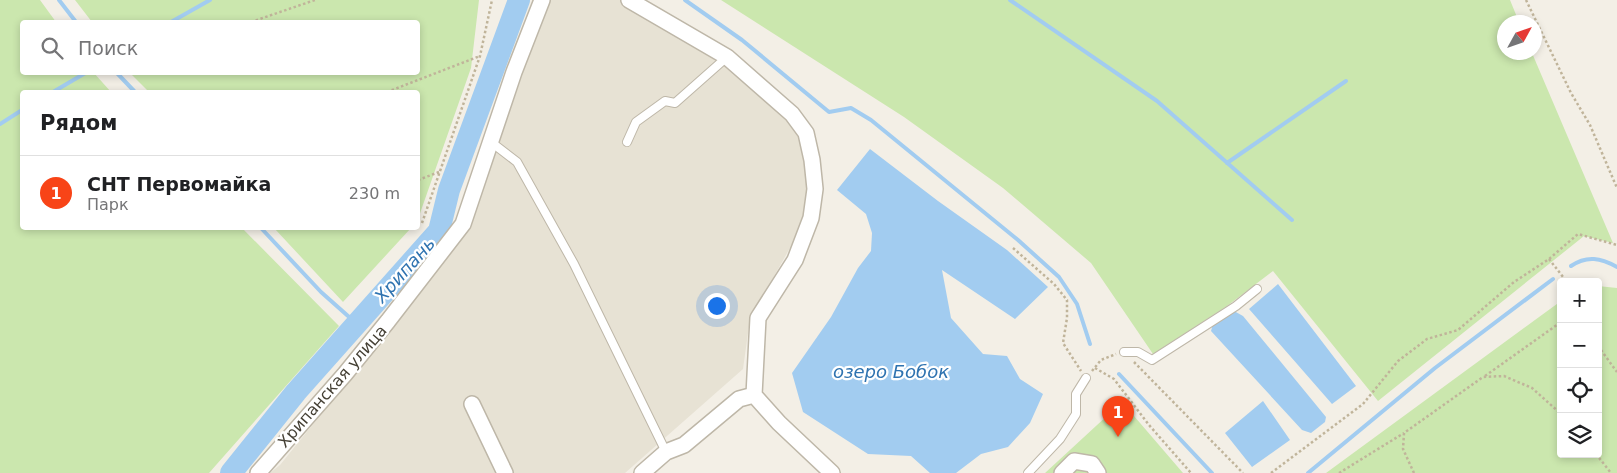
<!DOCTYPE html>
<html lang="ru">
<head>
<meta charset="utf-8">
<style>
  body { margin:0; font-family:"DejaVu Sans",sans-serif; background:#f2f2f2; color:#202124 }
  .controls { position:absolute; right:15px; bottom:15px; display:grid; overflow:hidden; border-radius:5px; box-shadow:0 2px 8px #0003 }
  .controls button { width:45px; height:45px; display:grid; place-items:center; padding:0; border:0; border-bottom:1px solid #e0e0e0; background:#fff; color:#202124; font:25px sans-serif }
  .compass { position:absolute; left:1497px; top:15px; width:45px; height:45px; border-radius:50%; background:#fff; box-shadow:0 2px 8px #0003; rotate:50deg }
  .you { position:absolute; left:716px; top:305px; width:18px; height:18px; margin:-12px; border:4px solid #fff; border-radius:50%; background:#1a73e8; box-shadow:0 0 0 8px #1a73e833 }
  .badge { display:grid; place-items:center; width:32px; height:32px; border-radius:50%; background:#f84417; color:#fff; font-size:16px; font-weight:700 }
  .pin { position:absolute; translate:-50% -41px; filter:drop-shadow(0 1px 2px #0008) }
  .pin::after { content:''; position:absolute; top:26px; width:18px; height:15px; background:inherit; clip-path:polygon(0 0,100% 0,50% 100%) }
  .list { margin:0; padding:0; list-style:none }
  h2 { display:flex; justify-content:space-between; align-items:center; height:65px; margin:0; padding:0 20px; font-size:21px }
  h2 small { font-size:16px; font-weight:400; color:#757577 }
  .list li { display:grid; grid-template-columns:32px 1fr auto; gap:15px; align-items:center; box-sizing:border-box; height:75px; padding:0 20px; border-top:1px solid #e0e0e0 }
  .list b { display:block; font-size:19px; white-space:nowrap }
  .list p { margin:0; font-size:16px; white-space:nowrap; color:#757577 }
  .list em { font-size:16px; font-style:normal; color:#757577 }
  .icon { flex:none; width:28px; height:28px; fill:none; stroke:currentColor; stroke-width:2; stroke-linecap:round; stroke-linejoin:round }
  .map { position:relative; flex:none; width:1617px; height:473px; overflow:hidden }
  .search { position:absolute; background:#fff; box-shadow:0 2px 8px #0003; left:20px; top:20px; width:400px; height:55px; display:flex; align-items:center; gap:12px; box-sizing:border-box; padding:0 18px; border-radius:5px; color:#757577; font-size:19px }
  .panel { position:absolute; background:#fff; box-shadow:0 2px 8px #0003; left:20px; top:90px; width:400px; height:140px; border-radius:5px }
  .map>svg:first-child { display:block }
  .residential { fill:#e7e2d4 }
  .green { fill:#cbe7ae }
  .water { fill:#a2ccf0 }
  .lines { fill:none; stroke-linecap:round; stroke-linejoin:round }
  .stream { stroke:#a2ccf0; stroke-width:4 }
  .river { stroke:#a2ccf0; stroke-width:22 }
  .lane-casing { stroke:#beb7a8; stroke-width:10 }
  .street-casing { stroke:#beb7a8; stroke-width:18 }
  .path { stroke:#c0b49a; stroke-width:2.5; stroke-dasharray:2.5 2.5; stroke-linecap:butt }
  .lane { stroke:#fff; stroke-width:8 }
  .street { stroke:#fff; stroke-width:15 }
  .labels { text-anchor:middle; stroke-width:4.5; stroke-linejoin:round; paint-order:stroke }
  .street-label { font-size:16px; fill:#454035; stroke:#fff }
  .water-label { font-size:18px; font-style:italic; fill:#2f73b0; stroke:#fff }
</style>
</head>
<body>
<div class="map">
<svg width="1617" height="473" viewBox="0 0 1617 473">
  <rect width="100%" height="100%" fill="#f3efe6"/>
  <path class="residential" d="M548,0H621L738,71L802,133L810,191L809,214L750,319L743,369L625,473H270L280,465L399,318L470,221L500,129Z"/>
  <path class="green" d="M0,0H40L56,22H22V72L94,73L111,92H22V228H242L339,326L209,473H0Z
    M75,0H479L471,68L418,219V92H149L130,73L418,72V22H92Z
    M721,0H1510L1519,22H1504V52L1532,53L1613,243L1584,236L1378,401L1273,271L1227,306L1153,354L1091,263L1003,188L904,117Z
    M274,228H411L343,302Z
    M1598,286L1617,288V473H1326L1561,301V454H1598Z
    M1122,402L1183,473H1045Z"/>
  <path class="water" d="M870,149L938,201L1007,250L1048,287L1015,319L942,270L951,318L983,354L1007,356L1020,379L1043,394L1030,423L1008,447L981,454L956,473H930L911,456L868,454L803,412L792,373L831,317L858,268L871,251L872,233L866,214L837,190Z
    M1278,284L1356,386L1332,404L1249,309Z
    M1234,311L1243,316L1326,417L1325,422L1311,433L1302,430L1211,331L1213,324Z
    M1263,401L1290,440L1252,467L1225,433Z"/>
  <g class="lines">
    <path class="stream" d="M59,0L76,22
      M685,0L742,40L829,112L851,108L871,120L1018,240L1059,277L1077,304L1090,344
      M1010,0L1157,101L1292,220
      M171,22L210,0
      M116,72L135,92
      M53,92L87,72
      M0,124L22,110
      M1227,163L1346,81
      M261,228L321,292L357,324
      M1571,266C1587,255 1601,258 1617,267
      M1119,374L1212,473
      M1308,473L1435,368L1553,279"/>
    <path class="river" d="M231,473L296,392L439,231L449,190L519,0"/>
    <g class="lane-casing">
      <path id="lane" d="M491,142L517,162L574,264L666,452
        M627,142L636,122L665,101L675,103L727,57
        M1124,352H1138L1152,360L1236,306L1257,289
        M1028,473L1060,439L1076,414V394L1086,378"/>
    </g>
    <g class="street-casing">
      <path id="street" d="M629,0L727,57L792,114L806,133L812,160L815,189L811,218L795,260L758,318L754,395L739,399L684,445L666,452L642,473
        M754,395L779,423L832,473
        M472,404L505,473
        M258,473L345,374L388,321L463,224L514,72L542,0
        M1062,473L1074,461L1092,464L1098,473"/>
    </g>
    <path class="path" d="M1526,0L1571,93L1590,125L1617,188
      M251,22L315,0
      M387,92L480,56
      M418,180L439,172
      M422,223L480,56L492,0
      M1013,248L1054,284L1067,300V318L1063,343L1081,371
      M1549,259L1567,282
      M1598,346L1617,372
      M1134,362L1243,473
      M1095,368L1114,379L1149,425L1191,473
      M1092,371L1101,360L1116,354
      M1485,376L1561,322
      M1596,454L1611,473
      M1271,473L1363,404L1398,361L1427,339L1458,330L1514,282L1549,259L1578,234L1617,245
      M1339,473L1404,433
      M1414,473L1403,449L1404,433L1483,377L1504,376L1532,388L1561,414"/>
    <use href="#lane" class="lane"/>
    <use href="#street" class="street"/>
  </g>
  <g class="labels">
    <g class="street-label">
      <text transform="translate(332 386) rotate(-49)" y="6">Хрипанская улица</text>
    </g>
    <g class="water-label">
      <text transform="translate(405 270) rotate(-48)" y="6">Хрипань</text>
      <text x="891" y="378">озеро Бобок</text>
    </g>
  </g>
</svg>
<div class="controls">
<button>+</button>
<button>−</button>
<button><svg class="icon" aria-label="locate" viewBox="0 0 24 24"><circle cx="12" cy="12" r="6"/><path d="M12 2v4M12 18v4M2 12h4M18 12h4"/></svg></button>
<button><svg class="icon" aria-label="layers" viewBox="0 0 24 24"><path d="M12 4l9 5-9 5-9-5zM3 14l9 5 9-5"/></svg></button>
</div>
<svg class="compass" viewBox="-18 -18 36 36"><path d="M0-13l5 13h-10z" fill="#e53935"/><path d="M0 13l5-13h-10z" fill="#757577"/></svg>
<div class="you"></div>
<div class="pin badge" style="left:1118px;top:437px">1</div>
<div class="search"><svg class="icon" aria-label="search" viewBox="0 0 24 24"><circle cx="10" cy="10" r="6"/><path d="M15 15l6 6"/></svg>Поиск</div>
<section class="panel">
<h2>Рядом<small></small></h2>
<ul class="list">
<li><span class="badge">1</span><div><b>СНТ Первомайка</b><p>Парк</p></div><em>230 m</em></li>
</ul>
</section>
</div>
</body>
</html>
